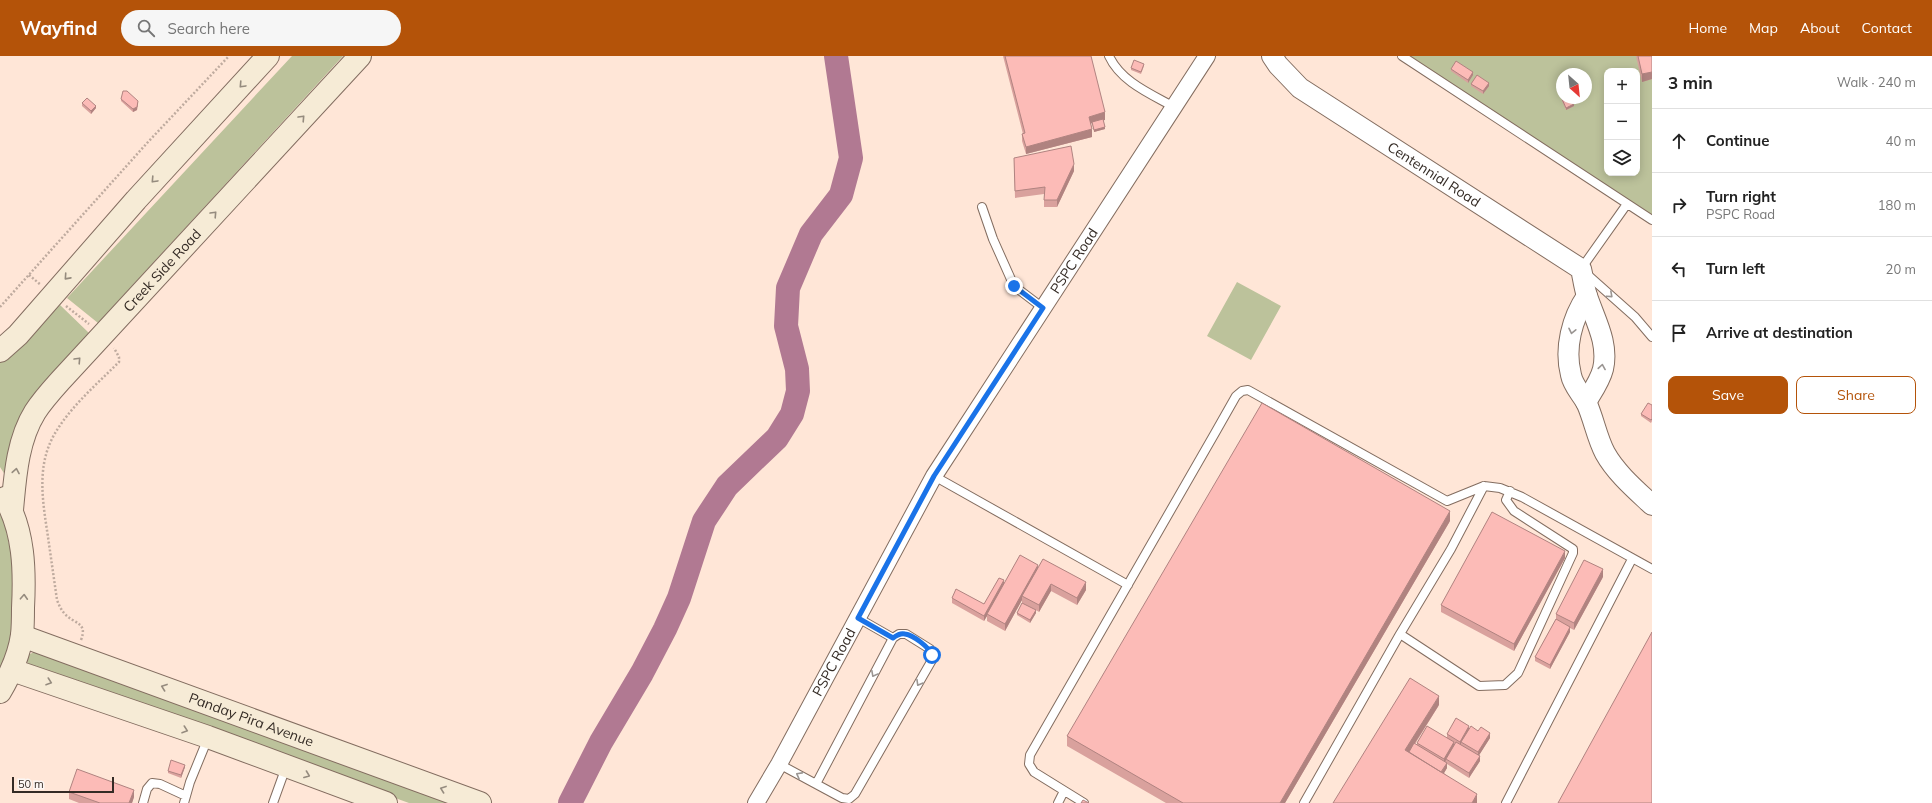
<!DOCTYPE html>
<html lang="en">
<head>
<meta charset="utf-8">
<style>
  body { margin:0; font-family:Mulish,sans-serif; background:#f6f6f6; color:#222 }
  .controls { position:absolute; right:12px; top:12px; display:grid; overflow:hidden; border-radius:8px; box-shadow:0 2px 10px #0003 }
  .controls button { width:36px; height:36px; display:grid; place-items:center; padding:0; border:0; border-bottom:1px solid #e0e0e0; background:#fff; color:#222; font:20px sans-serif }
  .compass { position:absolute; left:1556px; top:12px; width:36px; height:36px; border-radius:50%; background:#fff; box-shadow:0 2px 10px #0003; rotate:153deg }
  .scale { position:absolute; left:12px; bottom:10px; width:102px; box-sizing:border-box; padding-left:4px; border:2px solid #342b25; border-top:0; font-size:11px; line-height:14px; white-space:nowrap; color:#342b25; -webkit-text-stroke:3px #fcf7f4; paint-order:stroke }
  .stop { position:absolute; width:12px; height:12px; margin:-9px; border:3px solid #1a73e8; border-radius:50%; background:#fff }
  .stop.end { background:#1a73e8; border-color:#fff; box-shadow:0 1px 4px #0008 }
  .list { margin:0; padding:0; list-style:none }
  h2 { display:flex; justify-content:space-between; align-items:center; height:52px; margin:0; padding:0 16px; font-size:17px }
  h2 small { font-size:13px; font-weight:400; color:#767676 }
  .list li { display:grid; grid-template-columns:26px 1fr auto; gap:12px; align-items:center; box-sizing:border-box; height:64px; padding:0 16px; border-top:1px solid #e0e0e0 }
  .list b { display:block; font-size:15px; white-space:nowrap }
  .list p { margin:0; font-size:13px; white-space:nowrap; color:#767676 }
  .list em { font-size:13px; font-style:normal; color:#767676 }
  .actions { display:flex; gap:8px; padding:12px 16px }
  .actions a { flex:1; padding:9px 0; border:1px solid #b45309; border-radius:8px; text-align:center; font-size:14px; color:#b45309 }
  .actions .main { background:#b45309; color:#fff }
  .icon { flex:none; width:22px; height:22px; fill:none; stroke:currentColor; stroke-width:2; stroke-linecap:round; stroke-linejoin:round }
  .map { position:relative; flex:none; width:1652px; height:747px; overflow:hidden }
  header { display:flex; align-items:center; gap:24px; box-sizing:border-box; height:56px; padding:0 20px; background:#b45309; color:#fff }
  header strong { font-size:19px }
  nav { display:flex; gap:22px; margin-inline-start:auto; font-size:14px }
  .search { width:280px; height:36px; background:#f6f6f6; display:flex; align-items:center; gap:10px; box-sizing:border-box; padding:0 14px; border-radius:22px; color:#767676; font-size:15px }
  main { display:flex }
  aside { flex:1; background:#fff }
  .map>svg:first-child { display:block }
  .green { fill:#bcc29b; fill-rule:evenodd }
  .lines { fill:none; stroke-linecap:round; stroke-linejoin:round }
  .river { stroke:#b17992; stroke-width:24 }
  .service-casing { stroke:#836d60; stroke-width:10 }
  .minor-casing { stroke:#836d60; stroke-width:18 }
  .tertiary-casing { stroke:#836d60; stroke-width:22 }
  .secondary-casing { stroke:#836d60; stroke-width:24 }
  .path { stroke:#bfab9f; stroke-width:2.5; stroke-dasharray:2 2; stroke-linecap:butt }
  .service { stroke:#fff; stroke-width:8 }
  .minor { stroke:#fff; stroke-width:16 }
  .tertiary { stroke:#fff; stroke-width:20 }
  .secondary { stroke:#f6ebd6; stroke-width:22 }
  .wall { fill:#d9a19d }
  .shaded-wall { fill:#b08380 }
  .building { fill:#fcbbb7; stroke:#b08380 }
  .oneway { stroke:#958b7e }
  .oneway2 { stroke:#9a9592 }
  .route { stroke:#1a73e8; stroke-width:5 }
  .labels { text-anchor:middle; stroke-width:4; stroke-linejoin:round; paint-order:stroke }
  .street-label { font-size:14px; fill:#342b25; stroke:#fcf7f4 }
</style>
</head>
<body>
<header>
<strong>Wayfind</strong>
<div class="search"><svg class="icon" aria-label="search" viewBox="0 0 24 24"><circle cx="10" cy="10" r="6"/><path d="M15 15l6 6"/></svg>Search here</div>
<nav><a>Home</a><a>Map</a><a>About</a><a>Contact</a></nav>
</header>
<main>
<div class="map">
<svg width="1652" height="747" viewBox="0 0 1652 747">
  <rect width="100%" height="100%" fill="#ffe6d7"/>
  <path class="green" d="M292,0H343L98,267L67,242Z
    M1404,0H1652V164ZM1607,15H1637V117H1607ZM1562,18H1586V42H1562Z
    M1237,226L1281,250L1251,304L1207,280Z
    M60,249L89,277L59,311L7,422L0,411V305Z
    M0,444L19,536L9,594L0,615Z
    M34,596L439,741L455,747H409L226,681L29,608L27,606L28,599Z"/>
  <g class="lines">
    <path class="river" d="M570,747L601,686L642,617L665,573L679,542L704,465L727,430L777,382L792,358L798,335L797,313L786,270L788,232L811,178L841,139L851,102L836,0"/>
    <g class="service-casing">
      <path id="service" d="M1109,0C1121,26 1151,38 1174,51
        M1402,0L1652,164
        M1627,148L1581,213L1635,261L1652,281
        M982,151L993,183L1014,230L1043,252
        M934,420L1128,529
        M1400,578L1479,630L1505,629L1518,617L1573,497V493L1514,455L1506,444L1510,435
        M779,708L816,728L893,582L858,562
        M816,728L842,742L849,743L855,738L932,604L933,599L930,593L906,578H899L893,582
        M143,747L147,733L152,727L160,728L186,740
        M184,747L190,726L208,682
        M273,747L286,711
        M1058,747L1064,735
        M1084,747L1034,716L1029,708L1030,699L1215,377L1236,340L1242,335L1248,334L1447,445L1484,430L1500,432L1522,441L1652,513
        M1304,747L1400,578L1451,493L1484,430
        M1506,747L1632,503"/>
    </g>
    <g class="minor-casing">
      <g id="minor">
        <path id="s1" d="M756,747L779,708L934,420L1207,0"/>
      </g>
    </g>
    <g class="tertiary-casing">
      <g id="tertiary">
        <path id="s2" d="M1272,0L1278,9L1300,32L1581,213C1583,221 1584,231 1587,240C1595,264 1609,287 1603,313C1600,325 1592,336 1586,346"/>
        <path d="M1587,240C1572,262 1564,292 1571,319C1573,330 1582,338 1587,348C1594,364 1597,382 1605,397C1616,417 1636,434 1652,449"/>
      </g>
    </g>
    <g class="secondary-casing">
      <g id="secondary">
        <path d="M0,295L18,279L136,144L268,0"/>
        <path id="s3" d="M12,454C15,422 17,385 35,356C42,345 51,335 60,325L360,0"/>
        <path id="s4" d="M22,580L480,747"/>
        <path d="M12,614L208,681L386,747"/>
        <path d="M0,636C10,619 19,600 22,579C23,570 23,561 23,552C25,514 24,475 5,442"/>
      </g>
    </g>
    <path class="path" d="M29,219L41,229
      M66,250L89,268
      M0,251L148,86L229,0
      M81,584C88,566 74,568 65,558C61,554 59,549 57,544C54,523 51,502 48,481C43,447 36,411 54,379C70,351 96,329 119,306V301L114,292"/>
    <use href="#service" class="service"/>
    <use href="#minor" class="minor"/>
    <use href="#tertiary" class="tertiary"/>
    <use href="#secondary" class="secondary"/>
  </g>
  <path class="wall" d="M1003,0H1091L1105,64H1103L1105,73L1094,76L1092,67H1091L1092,81L1026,98L1022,85V78H1023Z
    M1636,0H1652V23L1642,26Z
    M1144,10L1141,18L1131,14V12Z
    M1451,13L1473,19L1468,27L1451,15Z
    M1471,28L1489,30L1483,38L1471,30Z
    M121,43L138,47L137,54L133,56L121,45Z
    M1562,43L1574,50L1566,54L1562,45Z
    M82,47L96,52L91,58L82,50Z
    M1014,102L1074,115L1057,151H1044V138L1015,142Z
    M1652,349V365L1651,367L1641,360V358Z
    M1450,465L1285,747H1166L1067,690V680Z
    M1565,502L1514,595L1441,556V549Z
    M1038,512L1086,534L1077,549L1051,535L1039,556L1036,554V557L1030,567L1017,559V557L1022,547V544L1005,575L987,565V560L984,565L952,547V542L984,548L1004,527Z
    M1603,521L1574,574L1570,572V576L1550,613L1535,605V601L1556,563V558Z
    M1439,649L1415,688L1417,689V687L1447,681V678L1469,673L1490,682L1479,699L1480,705L1469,722L1447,708V712L1444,717L1477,747H1333Z
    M185,711L181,722L168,717V715Z
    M69,736L134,741L132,747H79L69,743Z"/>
  <path class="shaded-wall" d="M1473,16V19L1468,27V24Z
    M1652,16V23L1642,26V18Z
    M1489,27V30L1483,38V35Z
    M138,45L137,54L133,56V53Z
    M1574,48V50L1566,54V52Z
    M96,50V52L91,58V55Z
    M1105,56V64L1089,68V61Z
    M1105,71V73L1094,76V74Z
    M1092,73V81L1026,98V91Z
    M1074,108V115L1057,151V144Z
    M1450,455V465L1285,747H1280Z
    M1565,495V502L1514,595V588Z
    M1038,509V516L1022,540V544L1005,575V568Z
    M1603,513V521L1574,574V567Z
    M1004,524V529L987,558V560L984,565V560Z
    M1086,526V534L1077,549V542Z
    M1051,528V535L1039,556V549Z
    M1036,554V557L1030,567V564Z
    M1570,571V576L1550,613V609Z
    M1439,640V649L1408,698L1405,694Z
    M1469,670V675L1461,686V688L1460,691V686Z
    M1490,677V682L1478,701V696Z
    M1454,686V690L1446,703V704L1444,708V703Z
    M1480,700V705L1469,722V717Z
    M1447,707V712L1441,722V717Z
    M185,709V711L181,722V719Z
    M134,734V741L132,747H129Z
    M1477,738V747H1472Z"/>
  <path class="building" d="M1005,0H1091L1105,56L1089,61L1092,73L1026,91L1022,78L1025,77Z
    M1638,0H1652V16L1642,18Z
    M1134,4L1144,8L1141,16L1131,12Z
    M1456,5L1473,16L1468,24L1451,13Z
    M1477,19L1489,27L1483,35L1471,28Z
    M123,35H127L138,45L137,51L133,53L121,43Z
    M87,42L96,50L91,55L82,47Z
    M1563,42H1572L1574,48L1566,52L1562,43Z
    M1103,63L1105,71L1094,74L1092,66Z
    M1071,90L1074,108L1057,144H1044L1045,131L1015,135L1014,102Z
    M1262,347L1450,455L1280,747H1183L1067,680Z
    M1648,347L1652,349V363L1651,364L1641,358Z
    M1492,456L1565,495L1514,588L1441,549Z
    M1020,499L1038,509L1005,568L987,558Z
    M1043,503L1086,526L1077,542L1051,528L1039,549L1022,540Z
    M1584,504L1603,513L1574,567L1556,558Z
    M999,522L1004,524L984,560L952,542L956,533L984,548Z
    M1022,547L1036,554L1030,564L1017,557Z
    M1556,563L1570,571L1550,609L1535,601Z
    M1652,576V747H1558Z
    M1410,622L1439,640L1405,694L1477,738L1472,747H1333Z
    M1456,662L1469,670L1460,686L1447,678Z
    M1427,670L1454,686L1444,703L1417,687Z
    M1471,670L1478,675L1481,671L1490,677L1478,696L1461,686Z
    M1456,686L1480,700L1469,717L1446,703Z
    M1414,687L1447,707L1441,716L1409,696Z
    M171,704L185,709L181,719L168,715Z
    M77,713L134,734L129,747H100L69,736Z
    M1083,744L1089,747H1081Z"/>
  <defs><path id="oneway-chevron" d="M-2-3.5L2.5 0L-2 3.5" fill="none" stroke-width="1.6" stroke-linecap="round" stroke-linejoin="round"/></defs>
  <g class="oneway">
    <use href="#oneway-chevron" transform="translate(242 29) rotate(133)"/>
    <use href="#oneway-chevron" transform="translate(302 62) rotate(-47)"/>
    <use href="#oneway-chevron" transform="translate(154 124) rotate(133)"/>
    <use href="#oneway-chevron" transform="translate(214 158) rotate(-47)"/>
    <use href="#oneway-chevron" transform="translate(67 221) rotate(132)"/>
    <use href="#oneway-chevron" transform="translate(78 304) rotate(-47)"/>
    <use href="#oneway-chevron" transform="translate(16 415) rotate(-80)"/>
    <use href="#oneway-chevron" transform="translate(24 541) rotate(-87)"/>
    <use href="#oneway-chevron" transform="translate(49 626) rotate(19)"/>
    <use href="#oneway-chevron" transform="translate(164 631) rotate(-160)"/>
    <use href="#oneway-chevron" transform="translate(185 674) rotate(19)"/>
    <use href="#oneway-chevron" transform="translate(307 719) rotate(21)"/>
    <use href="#oneway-chevron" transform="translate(443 733) rotate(-160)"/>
  </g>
  <g class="oneway2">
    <use href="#oneway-chevron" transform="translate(1610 239) rotate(42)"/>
    <use href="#oneway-chevron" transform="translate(1572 275) rotate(102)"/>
    <use href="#oneway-chevron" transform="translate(1602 311) rotate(-81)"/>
    <use href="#oneway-chevron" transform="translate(874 618) rotate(118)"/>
    <use href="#oneway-chevron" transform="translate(919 627) rotate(120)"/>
    <use href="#oneway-chevron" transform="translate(799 719) rotate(-152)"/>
  </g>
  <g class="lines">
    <path class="route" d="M932,599C929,591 913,579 905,578C900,577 897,579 893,582L858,562L934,420L1043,252L1014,230"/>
  </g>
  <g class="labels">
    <g class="street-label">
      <text dy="5" stroke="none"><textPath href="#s2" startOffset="202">Centennial Road</textPath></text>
      <text dy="5" stroke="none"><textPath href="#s1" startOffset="629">PSPC Road</textPath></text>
      <text dy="5" stroke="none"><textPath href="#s3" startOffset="292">Creek Side Road</textPath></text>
      <text dy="5" stroke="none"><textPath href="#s1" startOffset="161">PSPC Road</textPath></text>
      <text dy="5" stroke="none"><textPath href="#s4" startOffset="244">Panday Pira Avenue</textPath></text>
    </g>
  </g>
</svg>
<div class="controls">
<button>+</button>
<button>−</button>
<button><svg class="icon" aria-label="layers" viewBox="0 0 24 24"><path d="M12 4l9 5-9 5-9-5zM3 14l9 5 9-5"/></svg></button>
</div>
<svg class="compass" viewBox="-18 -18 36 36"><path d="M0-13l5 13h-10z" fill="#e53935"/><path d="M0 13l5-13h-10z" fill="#767676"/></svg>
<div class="scale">50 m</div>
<div class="stop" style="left:932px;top:599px"></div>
<div class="stop end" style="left:1014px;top:230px"></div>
</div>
<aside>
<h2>3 min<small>Walk · 240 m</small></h2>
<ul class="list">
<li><svg class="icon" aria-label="ahead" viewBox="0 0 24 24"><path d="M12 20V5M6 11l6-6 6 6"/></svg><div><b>Continue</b></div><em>40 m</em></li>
<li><svg class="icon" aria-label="right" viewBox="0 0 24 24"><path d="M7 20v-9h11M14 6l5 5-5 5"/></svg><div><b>Turn right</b><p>PSPC Road</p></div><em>180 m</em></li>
<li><svg class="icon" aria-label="left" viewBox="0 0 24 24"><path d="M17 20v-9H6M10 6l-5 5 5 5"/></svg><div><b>Turn left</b></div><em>20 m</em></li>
<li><svg class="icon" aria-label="arrive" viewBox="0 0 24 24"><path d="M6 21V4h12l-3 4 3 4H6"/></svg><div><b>Arrive at destination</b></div></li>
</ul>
<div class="actions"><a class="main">Save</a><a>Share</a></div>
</aside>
</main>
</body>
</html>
